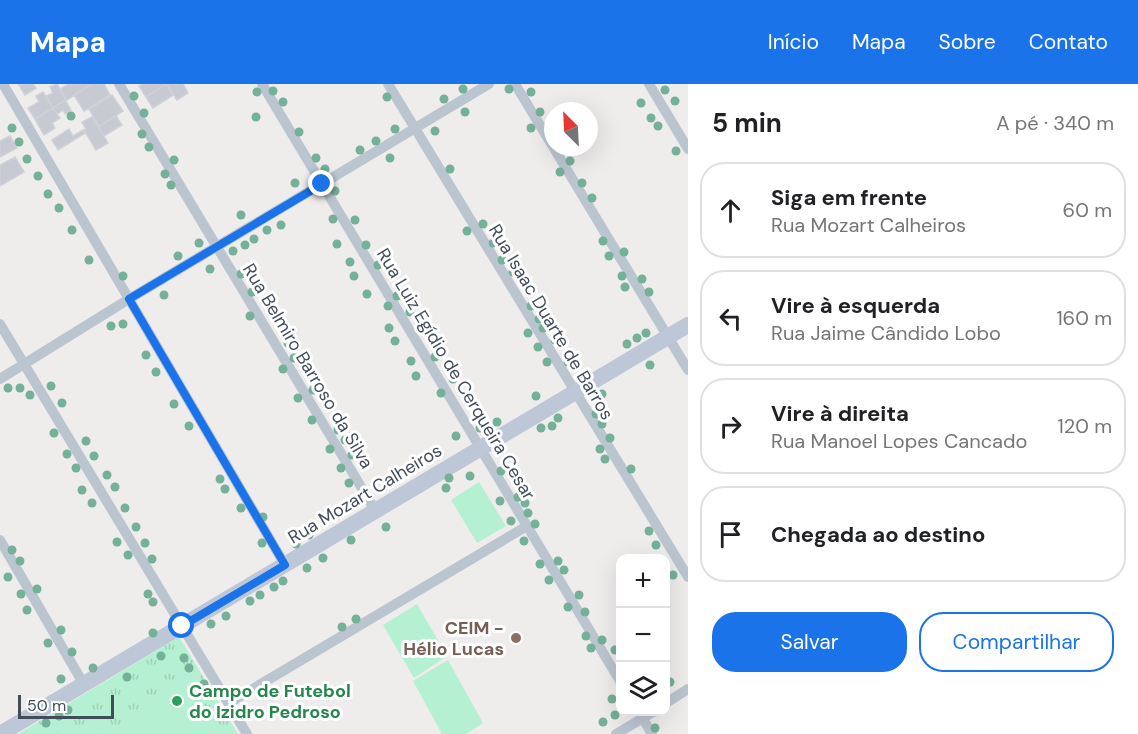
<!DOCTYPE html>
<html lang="pt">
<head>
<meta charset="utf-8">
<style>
  body { margin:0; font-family:"DM Sans",sans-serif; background:#f6f6f6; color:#202124 }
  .controls { position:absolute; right:18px; bottom:18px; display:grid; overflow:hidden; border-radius:12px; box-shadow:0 6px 24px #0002 }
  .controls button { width:54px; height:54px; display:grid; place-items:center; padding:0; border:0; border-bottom:2px solid #e0e0e0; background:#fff; color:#202124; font:30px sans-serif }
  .compass { position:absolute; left:544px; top:18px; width:54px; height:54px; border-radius:50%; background:#fff; box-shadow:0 6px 24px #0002; rotate:336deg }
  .scale { position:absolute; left:18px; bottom:15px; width:96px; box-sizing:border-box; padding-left:6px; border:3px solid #434d5a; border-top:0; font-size:16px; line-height:21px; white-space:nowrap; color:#434d5a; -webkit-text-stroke:4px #fff; paint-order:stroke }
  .stop { position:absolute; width:18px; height:18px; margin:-14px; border:4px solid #1a73e8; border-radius:50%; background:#fff }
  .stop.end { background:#1a73e8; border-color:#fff; box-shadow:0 2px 6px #0008 }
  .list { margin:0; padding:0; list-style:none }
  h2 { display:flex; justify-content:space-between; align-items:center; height:78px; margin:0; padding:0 24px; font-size:26px }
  h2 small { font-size:20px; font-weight:400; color:#757577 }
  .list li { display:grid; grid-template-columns:39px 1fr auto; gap:18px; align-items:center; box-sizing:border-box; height:96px; margin:0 12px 12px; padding:0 12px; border:2px solid #e0e0e0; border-radius:24px }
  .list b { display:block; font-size:22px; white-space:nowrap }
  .list p { margin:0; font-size:20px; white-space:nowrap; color:#757577 }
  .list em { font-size:20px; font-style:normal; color:#757577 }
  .actions { display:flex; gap:12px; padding:18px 24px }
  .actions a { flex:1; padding:14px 0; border:2px solid #1a73e8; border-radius:24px; text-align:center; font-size:21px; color:#1a73e8 }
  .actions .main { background:#1a73e8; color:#fff }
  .icon { flex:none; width:33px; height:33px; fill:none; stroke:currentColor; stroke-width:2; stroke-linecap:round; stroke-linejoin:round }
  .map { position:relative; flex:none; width:688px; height:650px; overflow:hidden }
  header { display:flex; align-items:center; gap:36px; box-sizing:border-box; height:84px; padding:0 30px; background:#1a73e8; color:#fff }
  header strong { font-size:28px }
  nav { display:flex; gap:33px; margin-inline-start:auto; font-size:21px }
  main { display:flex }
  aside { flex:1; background:#fff }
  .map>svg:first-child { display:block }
  .park { fill:url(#park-tufts) }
  .pitch { fill:#b6f0d3 }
  .building { fill:#c7cad2; stroke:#cfd1d8; stroke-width:1.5 }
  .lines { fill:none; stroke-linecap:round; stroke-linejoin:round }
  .street { stroke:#bbc5d0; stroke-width:10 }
  .secondary { stroke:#bdc7d7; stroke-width:16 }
  .tree { fill:#75b098 }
  .route { stroke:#1a73e8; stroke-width:8 }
  .education-dot { fill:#8d6e63; stroke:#fff; stroke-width:2 }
  .leisure-dot { fill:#2e9e5b; stroke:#fff; stroke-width:2 }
  .labels { text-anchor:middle; stroke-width:6; stroke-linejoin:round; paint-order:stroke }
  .street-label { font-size:18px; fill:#434d5a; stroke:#fff }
  .education-label { font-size:18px; font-weight:bold; fill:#785e54; stroke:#fff; text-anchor:end }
  .leisure-label { font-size:18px; font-weight:bold; fill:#27864d; stroke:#fff; text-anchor:start }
</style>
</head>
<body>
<header>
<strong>Mapa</strong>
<nav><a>Início</a><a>Mapa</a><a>Sobre</a><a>Contato</a></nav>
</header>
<main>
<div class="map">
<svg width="688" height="650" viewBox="0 0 688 650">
  <defs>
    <pattern id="park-tufts" width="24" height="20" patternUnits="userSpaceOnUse" patternTransform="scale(1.5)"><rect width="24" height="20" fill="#b6f0d3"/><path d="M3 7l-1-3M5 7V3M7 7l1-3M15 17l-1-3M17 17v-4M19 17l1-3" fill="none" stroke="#9ecfb7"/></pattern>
  </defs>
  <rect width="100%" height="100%" fill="#efecec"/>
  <path class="park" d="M179,553L238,650H18Z"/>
  <path class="pitch" d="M479,398L506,442L477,459L451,416Z
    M417,520L447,572L414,594L383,541Z
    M448,576L483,639L466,650H442L413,597Z
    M187,598L218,650H133L125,636Z"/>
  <path class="building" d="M33,0L36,4L25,11L19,1Z
    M57,0L66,16L53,24L46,12L53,9L50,3Z
    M69,0H92L67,16L60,5Z
    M92,0H104L110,11L84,27L74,11Z
    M143,0H166L146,13L139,2Z
    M166,0L173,11L153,24L146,13Z
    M167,0H183L188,9L177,16Z
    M43,8L53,24L35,35L28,24L39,18L36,12Z
    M112,11L123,27L99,42L89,25Z
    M65,16L71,26L65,30L63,26L57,30L53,24Z
    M53,24L60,34L52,39L55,44L44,51L35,35Z
    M116,32L122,41L104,52L98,43Z
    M92,33L108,59L96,66L84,46L86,45L82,38Z
    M69,45L73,52L83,46L85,49L58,66L52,56Z
    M10,52L17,64L0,73V57Z
    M15,73L24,88L0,102V81Z"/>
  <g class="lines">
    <path class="street" d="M3,0L285,481
      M119,0L375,426
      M262,0L620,597
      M388,0L688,493
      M515,0L688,286
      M649,0L688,65
      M0,240L247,650
      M0,295L129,215L489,0
      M0,456L83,599
      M229,619L527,442
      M666,619L688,605
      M639,628L652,650
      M616,650L653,628"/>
    <path class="secondary" d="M0,650L688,241"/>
  </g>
  <g class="tree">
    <circle cx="463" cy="5" r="4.5"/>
    <circle cx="509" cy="5" r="4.5"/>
    <circle cx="665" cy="6" r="4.5"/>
    <circle cx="273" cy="7" r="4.5"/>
    <circle cx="257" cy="8" r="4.5"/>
    <circle cx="531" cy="8" r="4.5"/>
    <circle cx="134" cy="12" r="4.5"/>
    <circle cx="387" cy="13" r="4.5"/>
    <circle cx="444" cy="15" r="4.5"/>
    <circle cx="675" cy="17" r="4.5"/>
    <circle cx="283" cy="18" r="4.5"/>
    <circle cx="641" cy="19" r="4.5"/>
    <circle cx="465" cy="28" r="4.5"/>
    <circle cx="540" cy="28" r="4.5"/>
    <circle cx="144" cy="29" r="4.5"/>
    <circle cx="71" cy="32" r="4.5"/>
    <circle cx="256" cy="33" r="4.5"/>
    <circle cx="651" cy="34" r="4.5"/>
    <circle cx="658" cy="42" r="4.5"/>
    <circle cx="12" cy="44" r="4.5"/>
    <circle cx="531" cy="44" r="4.5"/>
    <circle cx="395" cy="45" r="4.5"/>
    <circle cx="435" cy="47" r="4.5"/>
    <circle cx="299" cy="48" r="4.5"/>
    <circle cx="142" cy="50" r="4.5"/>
    <circle cx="376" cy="57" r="4.5"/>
    <circle cx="19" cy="58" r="4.5"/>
    <circle cx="149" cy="63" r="4.5"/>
    <circle cx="360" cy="66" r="4.5"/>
    <circle cx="676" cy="67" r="4.5"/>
    <circle cx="316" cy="74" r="4.5"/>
    <circle cx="390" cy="74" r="4.5"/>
    <circle cx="27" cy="75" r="4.5"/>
    <circle cx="174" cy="76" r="4.5"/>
    <circle cx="570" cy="77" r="4.5"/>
    <circle cx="325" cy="85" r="4.5"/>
    <circle cx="450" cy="85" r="4.5"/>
    <circle cx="560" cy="88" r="4.5"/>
    <circle cx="165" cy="90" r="4.5"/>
    <circle cx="38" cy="92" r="4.5"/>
    <circle cx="295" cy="99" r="4.5"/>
    <circle cx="582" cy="99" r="4.5"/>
    <circle cx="171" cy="101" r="4.5"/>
    <circle cx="335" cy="107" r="4.5"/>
    <circle cx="48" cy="110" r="4.5"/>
    <circle cx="592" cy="114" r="4.5"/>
    <circle cx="59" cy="124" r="4.5"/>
    <circle cx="241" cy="131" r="4.5"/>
    <circle cx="333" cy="135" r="4.5"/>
    <circle cx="355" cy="136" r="4.5"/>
    <circle cx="483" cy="140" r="4.5"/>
    <circle cx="281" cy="141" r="4.5"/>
    <circle cx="72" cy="146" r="4.5"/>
    <circle cx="267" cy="146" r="4.5"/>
    <circle cx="467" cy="147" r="4.5"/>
    <circle cx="254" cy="155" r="4.5"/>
    <circle cx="603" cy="157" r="4.5"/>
    <circle cx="199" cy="159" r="4.5"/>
    <circle cx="493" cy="159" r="4.5"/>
    <circle cx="337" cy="160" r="4.5"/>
    <circle cx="245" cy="161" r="4.5"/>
    <circle cx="366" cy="161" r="4.5"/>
    <circle cx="233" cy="167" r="4.5"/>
    <circle cx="624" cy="168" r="4.5"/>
    <circle cx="178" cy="172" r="4.5"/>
    <circle cx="609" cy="172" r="4.5"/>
    <circle cx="89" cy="176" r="4.5"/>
    <circle cx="502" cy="176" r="4.5"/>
    <circle cx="350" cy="178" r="4.5"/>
    <circle cx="378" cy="181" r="4.5"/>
    <circle cx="210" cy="185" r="4.5"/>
    <circle cx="513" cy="188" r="4.5"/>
    <circle cx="241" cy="190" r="4.5"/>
    <circle cx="123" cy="192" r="4.5"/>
    <circle cx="354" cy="192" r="4.5"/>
    <circle cx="622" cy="192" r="4.5"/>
    <circle cx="642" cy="195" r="4.5"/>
    <circle cx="625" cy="203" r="4.5"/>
    <circle cx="252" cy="208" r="4.5"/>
    <circle cx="649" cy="208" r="4.5"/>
    <circle cx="367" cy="210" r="4.5"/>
    <circle cx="164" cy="211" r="4.5"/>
    <circle cx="397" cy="212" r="4.5"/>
    <circle cx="388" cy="222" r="4.5"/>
    <circle cx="531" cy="222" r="4.5"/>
    <circle cx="410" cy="228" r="4.5"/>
    <circle cx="250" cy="232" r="4.5"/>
    <circle cx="539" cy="235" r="4.5"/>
    <circle cx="123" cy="240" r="4.5"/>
    <circle cx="111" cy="242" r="4.5"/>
    <circle cx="389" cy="244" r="4.5"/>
    <circle cx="543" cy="244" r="4.5"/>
    <circle cx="528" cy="249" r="4.5"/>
    <circle cx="646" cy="249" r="4.5"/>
    <circle cx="637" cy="254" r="4.5"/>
    <circle cx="555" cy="256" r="4.5"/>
    <circle cx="395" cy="257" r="4.5"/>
    <circle cx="288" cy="259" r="4.5"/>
    <circle cx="627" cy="260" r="4.5"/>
    <circle cx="538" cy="263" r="4.5"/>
    <circle cx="146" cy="271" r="4.5"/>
    <circle cx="435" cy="273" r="4.5"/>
    <circle cx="294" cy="274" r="4.5"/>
    <circle cx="411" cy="277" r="4.5"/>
    <circle cx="547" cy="278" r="4.5"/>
    <circle cx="568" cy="278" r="4.5"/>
    <circle cx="650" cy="281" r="4.5"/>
    <circle cx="283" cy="285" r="4.5"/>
    <circle cx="156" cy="288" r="4.5"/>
    <circle cx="416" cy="292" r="4.5"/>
    <circle cx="453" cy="295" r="4.5"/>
    <circle cx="51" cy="302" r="4.5"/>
    <circle cx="8" cy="304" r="4.5"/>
    <circle cx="20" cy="304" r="4.5"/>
    <circle cx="313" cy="306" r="4.5"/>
    <circle cx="441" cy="309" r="4.5"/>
    <circle cx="602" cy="310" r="4.5"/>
    <circle cx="30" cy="311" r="4.5"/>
    <circle cx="536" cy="312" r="4.5"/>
    <circle cx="298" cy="314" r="4.5"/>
    <circle cx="62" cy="319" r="4.5"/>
    <circle cx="174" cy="320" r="4.5"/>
    <circle cx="596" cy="330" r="4.5"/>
    <circle cx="558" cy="334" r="4.5"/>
    <circle cx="312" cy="336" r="4.5"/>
    <circle cx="497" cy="338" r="4.5"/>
    <circle cx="602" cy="340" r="4.5"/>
    <circle cx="189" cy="342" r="4.5"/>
    <circle cx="552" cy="342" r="4.5"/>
    <circle cx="480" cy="344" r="4.5"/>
    <circle cx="541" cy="344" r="4.5"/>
    <circle cx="338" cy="346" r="4.5"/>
    <circle cx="54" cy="349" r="4.5"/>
    <circle cx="456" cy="352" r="4.5"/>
    <circle cx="610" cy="354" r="4.5"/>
    <circle cx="345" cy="356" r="4.5"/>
    <circle cx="86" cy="357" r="4.5"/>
    <circle cx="330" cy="365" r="4.5"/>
    <circle cx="600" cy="365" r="4.5"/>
    <circle cx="67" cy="370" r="4.5"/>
    <circle cx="440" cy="370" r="4.5"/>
    <circle cx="352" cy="371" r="4.5"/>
    <circle cx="94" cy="372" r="4.5"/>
    <circle cx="605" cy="375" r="4.5"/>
    <circle cx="76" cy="384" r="4.5"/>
    <circle cx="341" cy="384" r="4.5"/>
    <circle cx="631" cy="385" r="4.5"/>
    <circle cx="501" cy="387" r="4.5"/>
    <circle cx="107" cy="391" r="4.5"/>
    <circle cx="470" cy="392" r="4.5"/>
    <circle cx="449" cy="394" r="4.5"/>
    <circle cx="220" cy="395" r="4.5"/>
    <circle cx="349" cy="399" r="4.5"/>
    <circle cx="115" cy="403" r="4.5"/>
    <circle cx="446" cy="404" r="4.5"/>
    <circle cx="225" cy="405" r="4.5"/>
    <circle cx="82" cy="406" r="4.5"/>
    <circle cx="518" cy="413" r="4.5"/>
    <circle cx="500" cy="417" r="4.5"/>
    <circle cx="92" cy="419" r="4.5"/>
    <circle cx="525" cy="419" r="4.5"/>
    <circle cx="125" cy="424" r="4.5"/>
    <circle cx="241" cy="424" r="4.5"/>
    <circle cx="528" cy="429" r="4.5"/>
    <circle cx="263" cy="433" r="4.5"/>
    <circle cx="511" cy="437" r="4.5"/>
    <circle cx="535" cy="440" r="4.5"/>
    <circle cx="136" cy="443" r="4.5"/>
    <circle cx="386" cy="443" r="4.5"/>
    <circle cx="649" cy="447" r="4.5"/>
    <circle cx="309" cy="451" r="4.5"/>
    <circle cx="351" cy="456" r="4.5"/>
    <circle cx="524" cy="457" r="4.5"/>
    <circle cx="117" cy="458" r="4.5"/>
    <circle cx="145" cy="459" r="4.5"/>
    <circle cx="262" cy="459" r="4.5"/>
    <circle cx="296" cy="460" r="4.5"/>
    <circle cx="656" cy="461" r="4.5"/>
    <circle cx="12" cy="466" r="4.5"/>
    <circle cx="128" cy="471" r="4.5"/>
    <circle cx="323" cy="474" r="4.5"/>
    <circle cx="152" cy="475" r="4.5"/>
    <circle cx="20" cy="477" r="4.5"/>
    <circle cx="558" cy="477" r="4.5"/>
    <circle cx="540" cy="480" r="4.5"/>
    <circle cx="307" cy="484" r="4.5"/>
    <circle cx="564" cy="486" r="4.5"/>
    <circle cx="673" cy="491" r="4.5"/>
    <circle cx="8" cy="493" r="4.5"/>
    <circle cx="549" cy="496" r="4.5"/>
    <circle cx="283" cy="497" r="4.5"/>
    <circle cx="274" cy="503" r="4.5"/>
    <circle cx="37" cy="505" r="4.5"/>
    <circle cx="21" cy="510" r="4.5"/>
    <circle cx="148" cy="510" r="4.5"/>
    <circle cx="260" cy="511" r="4.5"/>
    <circle cx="579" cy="511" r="4.5"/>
    <circle cx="250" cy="517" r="4.5"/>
    <circle cx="153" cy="518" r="4.5"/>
    <circle cx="568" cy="523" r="4.5"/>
    <circle cx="27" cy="526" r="4.5"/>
    <circle cx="585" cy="528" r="4.5"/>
    <circle cx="226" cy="532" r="4.5"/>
    <circle cx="356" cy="535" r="4.5"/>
    <circle cx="211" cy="540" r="4.5"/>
    <circle cx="342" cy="543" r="4.5"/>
    <circle cx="61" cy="546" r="4.5"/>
    <circle cx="153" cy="549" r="4.5"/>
    <circle cx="586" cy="552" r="4.5"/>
    <circle cx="602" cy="556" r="4.5"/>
    <circle cx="48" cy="559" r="4.5"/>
    <circle cx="591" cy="564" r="4.5"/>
    <circle cx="615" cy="566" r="4.5"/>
    <circle cx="72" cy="568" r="4.5"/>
    <circle cx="161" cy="572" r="4.5"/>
    <circle cx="184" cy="574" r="4.5"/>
    <circle cx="93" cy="584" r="4.5"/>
    <circle cx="189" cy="584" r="4.5"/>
    <circle cx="127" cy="593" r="4.5"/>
    <circle cx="61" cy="595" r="4.5"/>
    <circle cx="670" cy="598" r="4.5"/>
    <circle cx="204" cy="600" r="4.5"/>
    <circle cx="612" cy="615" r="4.5"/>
    <circle cx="68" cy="626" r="4.5"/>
    <circle cx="615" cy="631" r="4.5"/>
    <circle cx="59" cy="632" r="4.5"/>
    <circle cx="603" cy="638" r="4.5"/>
    <circle cx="46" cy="639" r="4.5"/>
    <circle cx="655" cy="644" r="4.5"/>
  </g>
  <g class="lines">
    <path class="route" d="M182,542L285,481L129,215L322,100"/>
  </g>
  <circle class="education-dot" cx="516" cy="554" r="6"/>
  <circle class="leisure-dot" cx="177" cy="617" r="6"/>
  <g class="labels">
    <g class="street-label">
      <text transform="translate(551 238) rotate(59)" y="6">Rua Isaac Duarte de Barros</text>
      <text transform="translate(308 282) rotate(59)" y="6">Rua Belmiro Barroso da Silva</text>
      <text transform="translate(456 290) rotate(59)" y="6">Rua Luiz Egídio de Cerqueira Cesar</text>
      <text transform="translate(365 410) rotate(-31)" y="6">Rua Mozart Calheiros</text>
    </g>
    <g class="education-label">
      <text x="504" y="550">CEIM -<tspan x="504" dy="21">Hélio Lucas</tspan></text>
    </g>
    <g class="leisure-label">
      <text x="189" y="613">Campo de Futebol<tspan x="189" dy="21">do Izidro Pedroso</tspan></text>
    </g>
  </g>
</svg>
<div class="controls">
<button>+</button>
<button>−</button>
<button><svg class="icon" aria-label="layers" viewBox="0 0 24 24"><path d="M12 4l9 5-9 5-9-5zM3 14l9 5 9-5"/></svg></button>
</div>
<svg class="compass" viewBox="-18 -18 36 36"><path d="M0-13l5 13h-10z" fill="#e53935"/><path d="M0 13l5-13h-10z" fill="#757577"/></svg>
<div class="scale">50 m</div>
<div class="stop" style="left:182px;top:542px"></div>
<div class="stop end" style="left:322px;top:100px"></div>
</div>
<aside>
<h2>5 min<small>A pé · 340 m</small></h2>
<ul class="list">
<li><svg class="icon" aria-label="ahead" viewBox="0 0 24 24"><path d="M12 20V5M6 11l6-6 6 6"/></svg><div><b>Siga em frente</b><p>Rua Mozart Calheiros</p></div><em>60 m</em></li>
<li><svg class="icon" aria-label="left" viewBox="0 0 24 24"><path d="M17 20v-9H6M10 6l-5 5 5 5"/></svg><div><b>Vire à esquerda</b><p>Rua Jaime Cândido Lobo</p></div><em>160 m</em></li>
<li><svg class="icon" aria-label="right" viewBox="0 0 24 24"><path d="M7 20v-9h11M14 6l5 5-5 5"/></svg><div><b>Vire à direita</b><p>Rua Manoel Lopes Cancado</p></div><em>120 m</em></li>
<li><svg class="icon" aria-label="arrive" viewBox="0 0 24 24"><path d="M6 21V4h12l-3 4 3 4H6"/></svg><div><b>Chegada ao destino</b></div></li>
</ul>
<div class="actions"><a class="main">Salvar</a><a>Compartilhar</a></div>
</aside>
</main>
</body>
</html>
